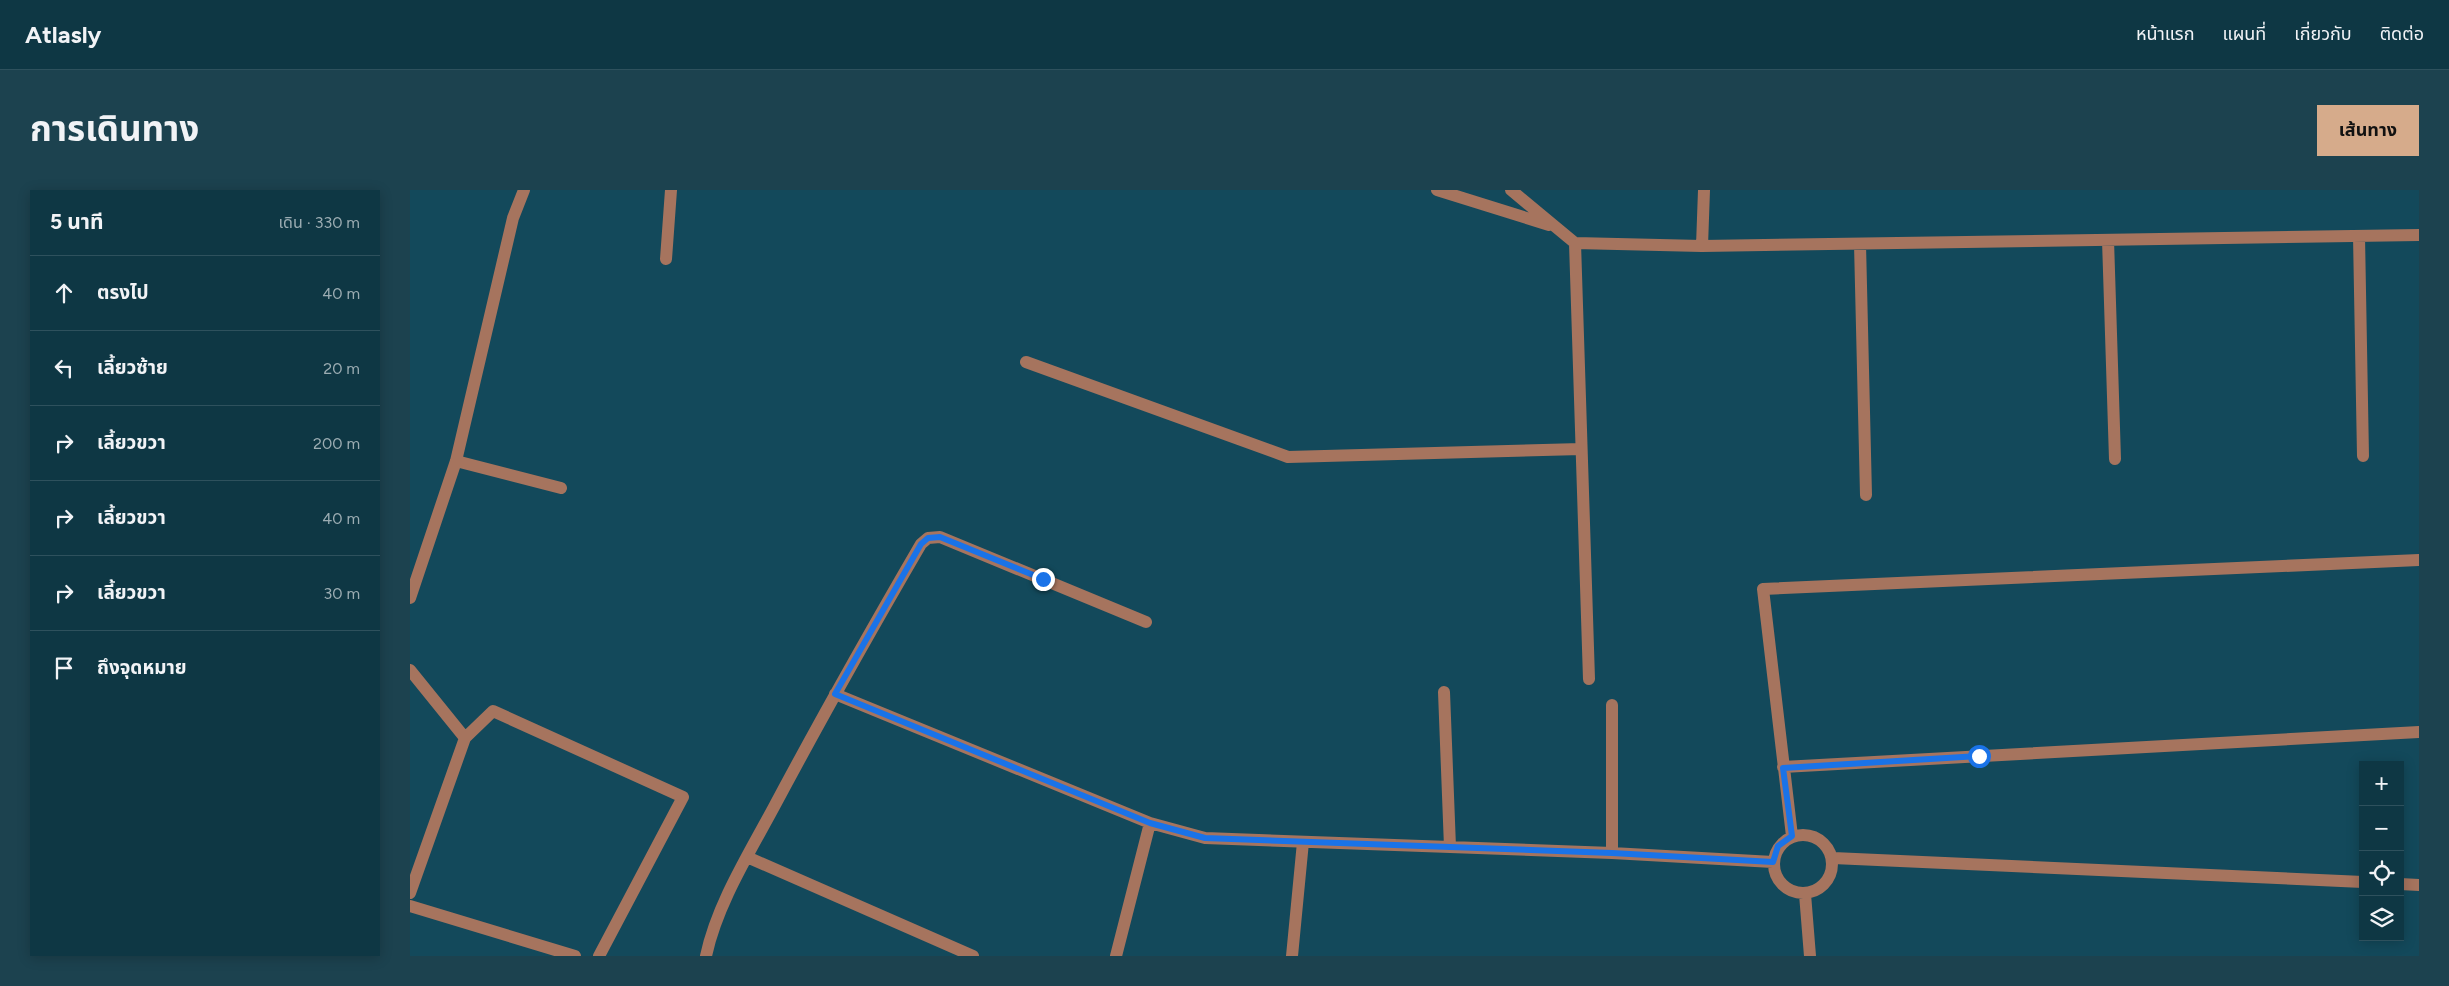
<!DOCTYPE html>
<html lang="th">
<head>
<meta charset="utf-8">
<style>
  body { margin:0; font-family:Figtree,"Noto Sans Thai",sans-serif; background:#1c424f; color:#f1f3f6 }
  .controls { position:absolute; right:15px; bottom:15px; display:grid; overflow:hidden; border-radius:0px; box-shadow:0 2px 12px #0003 }
  .controls button { width:45px; height:45px; display:grid; place-items:center; padding:0; border:0; border-bottom:1px solid #2e515d; background:#0e3744; color:#f1f3f6; font:25px sans-serif }
  .stop { position:absolute; width:15px; height:15px; margin:-11px; border:4px solid #1a73e8; border-radius:50%; background:#fff }
  .stop.end { background:#1a73e8; border-color:#fff; box-shadow:0 1px 5px #0008 }
  .list { margin:0; padding:0; list-style:none }
  h2 { display:flex; justify-content:space-between; align-items:center; height:65px; margin:0; padding:0 20px; font-size:21px }
  h2 small { font-size:16px; font-weight:400; color:#9bacb2 }
  .list li { display:grid; grid-template-columns:32px 1fr auto; gap:15px; align-items:center; box-sizing:border-box; height:75px; padding:0 20px; border-top:1px solid #2e515d }
  .list b { display:block; font-size:19px; white-space:nowrap }
  .list em { font-size:16px; font-style:normal; color:#9bacb2 }
  .icon { flex:none; width:28px; height:28px; fill:none; stroke:currentColor; stroke-width:2; stroke-linecap:round; stroke-linejoin:round }
  .map { position:relative; flex:none; width:2009px; height:766px; overflow:hidden; border-radius:0px }
  header { display:flex; align-items:center; gap:30px; box-sizing:border-box; height:70px; padding:0 25px; background:#0e3744; border-bottom:1px solid #2e515d }
  header strong { font-size:24px }
  nav { display:flex; gap:28px; margin-inline-start:auto; font-size:18px }
  .intro { display:flex; align-items:center; justify-content:space-between; box-sizing:border-box; height:120px; padding:0 30px }
  h1 { margin:0; font-size:35px }
  .button { padding:12px 22px; border-radius:0px; background:#d6ab8b; color:#111; font-size:18px; font-weight:700 }
  main { display:flex; gap:30px; padding:0 30px }
  aside { flex:1; background:#0e3744; border-radius:0px; box-shadow:0 2px 12px #0003 }
  .map>svg:first-child { display:block }
  .lines { fill:none; stroke-linecap:round; stroke-linejoin:round }
  .minor { stroke:#a6745e; stroke-width:12 }
  .route { stroke:#1a73e8; stroke-width:6 }
</style>
</head>
<body>
<header>
<strong>Atlasly</strong>
<nav><a>หน้าแรก</a><a>แผนที่</a><a>เกี่ยวกับ</a><a>ติดต่อ</a></nav>
</header>
<div class="intro"><h1>การเดินทาง</h1><a class="button">เส้นทาง</a></div>
<main>
<aside>
<h2>5 นาที<small>เดิน · 330 m</small></h2>
<ul class="list">
<li><svg class="icon" aria-label="ahead" viewBox="0 0 24 24"><path d="M12 20V5M6 11l6-6 6 6"/></svg><div><b>ตรงไป</b></div><em>40 m</em></li>
<li><svg class="icon" aria-label="left" viewBox="0 0 24 24"><path d="M17 20v-9H6M10 6l-5 5 5 5"/></svg><div><b>เลี้ยวซ้าย</b></div><em>20 m</em></li>
<li><svg class="icon" aria-label="right" viewBox="0 0 24 24"><path d="M7 20v-9h11M14 6l5 5-5 5"/></svg><div><b>เลี้ยวขวา</b></div><em>200 m</em></li>
<li><svg class="icon" aria-label="right" viewBox="0 0 24 24"><path d="M7 20v-9h11M14 6l5 5-5 5"/></svg><div><b>เลี้ยวขวา</b></div><em>40 m</em></li>
<li><svg class="icon" aria-label="right" viewBox="0 0 24 24"><path d="M7 20v-9h11M14 6l5 5-5 5"/></svg><div><b>เลี้ยวขวา</b></div><em>30 m</em></li>
<li><svg class="icon" aria-label="arrive" viewBox="0 0 24 24"><path d="M6 21V4h12l-3 4 3 4H6"/></svg><div><b>ถึงจุดหมาย</b></div></li>
</ul>
</aside>
<div class="map">
<svg width="2009" height="766" viewBox="0 0 2009 766">
  <rect width="100%" height="100%" fill="#13495b"/>
  <g class="lines">
    <path class="minor" d="M1027,0L1139,35
      M1101,0L1165,53L1292,56L2009,45
      M1949,46L1953,266
      M1698,50L1705,269
      M1165,53L1179,489
      M1450,54L1456,305
      M1292,56L1294,0
      M256,69L261,0
      M616,172L878,267L1171,259
      M46,271L151,298
      M0,408L46,271L103,28L114,0
      M0,480L55,548
      M1034,502L1040,657
      M425,504L740,633L795,648L1202,663L1363,672
      M1373,577L2009,542
      M1364 674a29 29 0 1 1 58 0a29 29 0 1 1-58 0Z
      M1382,646L1353,399L2009,370
      M1202,663V515
      M337,667L563,766
      M1423,668L1953,692
      M1990,694L2009,695
      M0,703L55,548L83,521L273,607L189,766
      M1395,704L1400,766
      M0,716L165,766
      M296,766C307,714 340,662 365,615C412,527 461,440 511,354L518,348L530,347L736,432
      M706,766L740,633
      M882,766L893,652"/>
  </g>
  <g class="lines">
    <path class="route" d="M633,389L530,347L518,348L511,354L425,504L740,633L795,648L1202,663L1363,672L1368,656L1382,646L1373,578L1569,566"/>
  </g>
</svg>
<div class="controls">
<button>+</button>
<button>−</button>
<button><svg class="icon" aria-label="locate" viewBox="0 0 24 24"><circle cx="12" cy="12" r="6"/><path d="M12 2v4M12 18v4M2 12h4M18 12h4"/></svg></button>
<button><svg class="icon" aria-label="layers" viewBox="0 0 24 24"><path d="M12 4l9 5-9 5-9-5zM3 14l9 5 9-5"/></svg></button>
</div>
<div class="stop" style="left:1569px;top:566px"></div>
<div class="stop end" style="left:633px;top:389px"></div>
</div>
</main>
</body>
</html>
